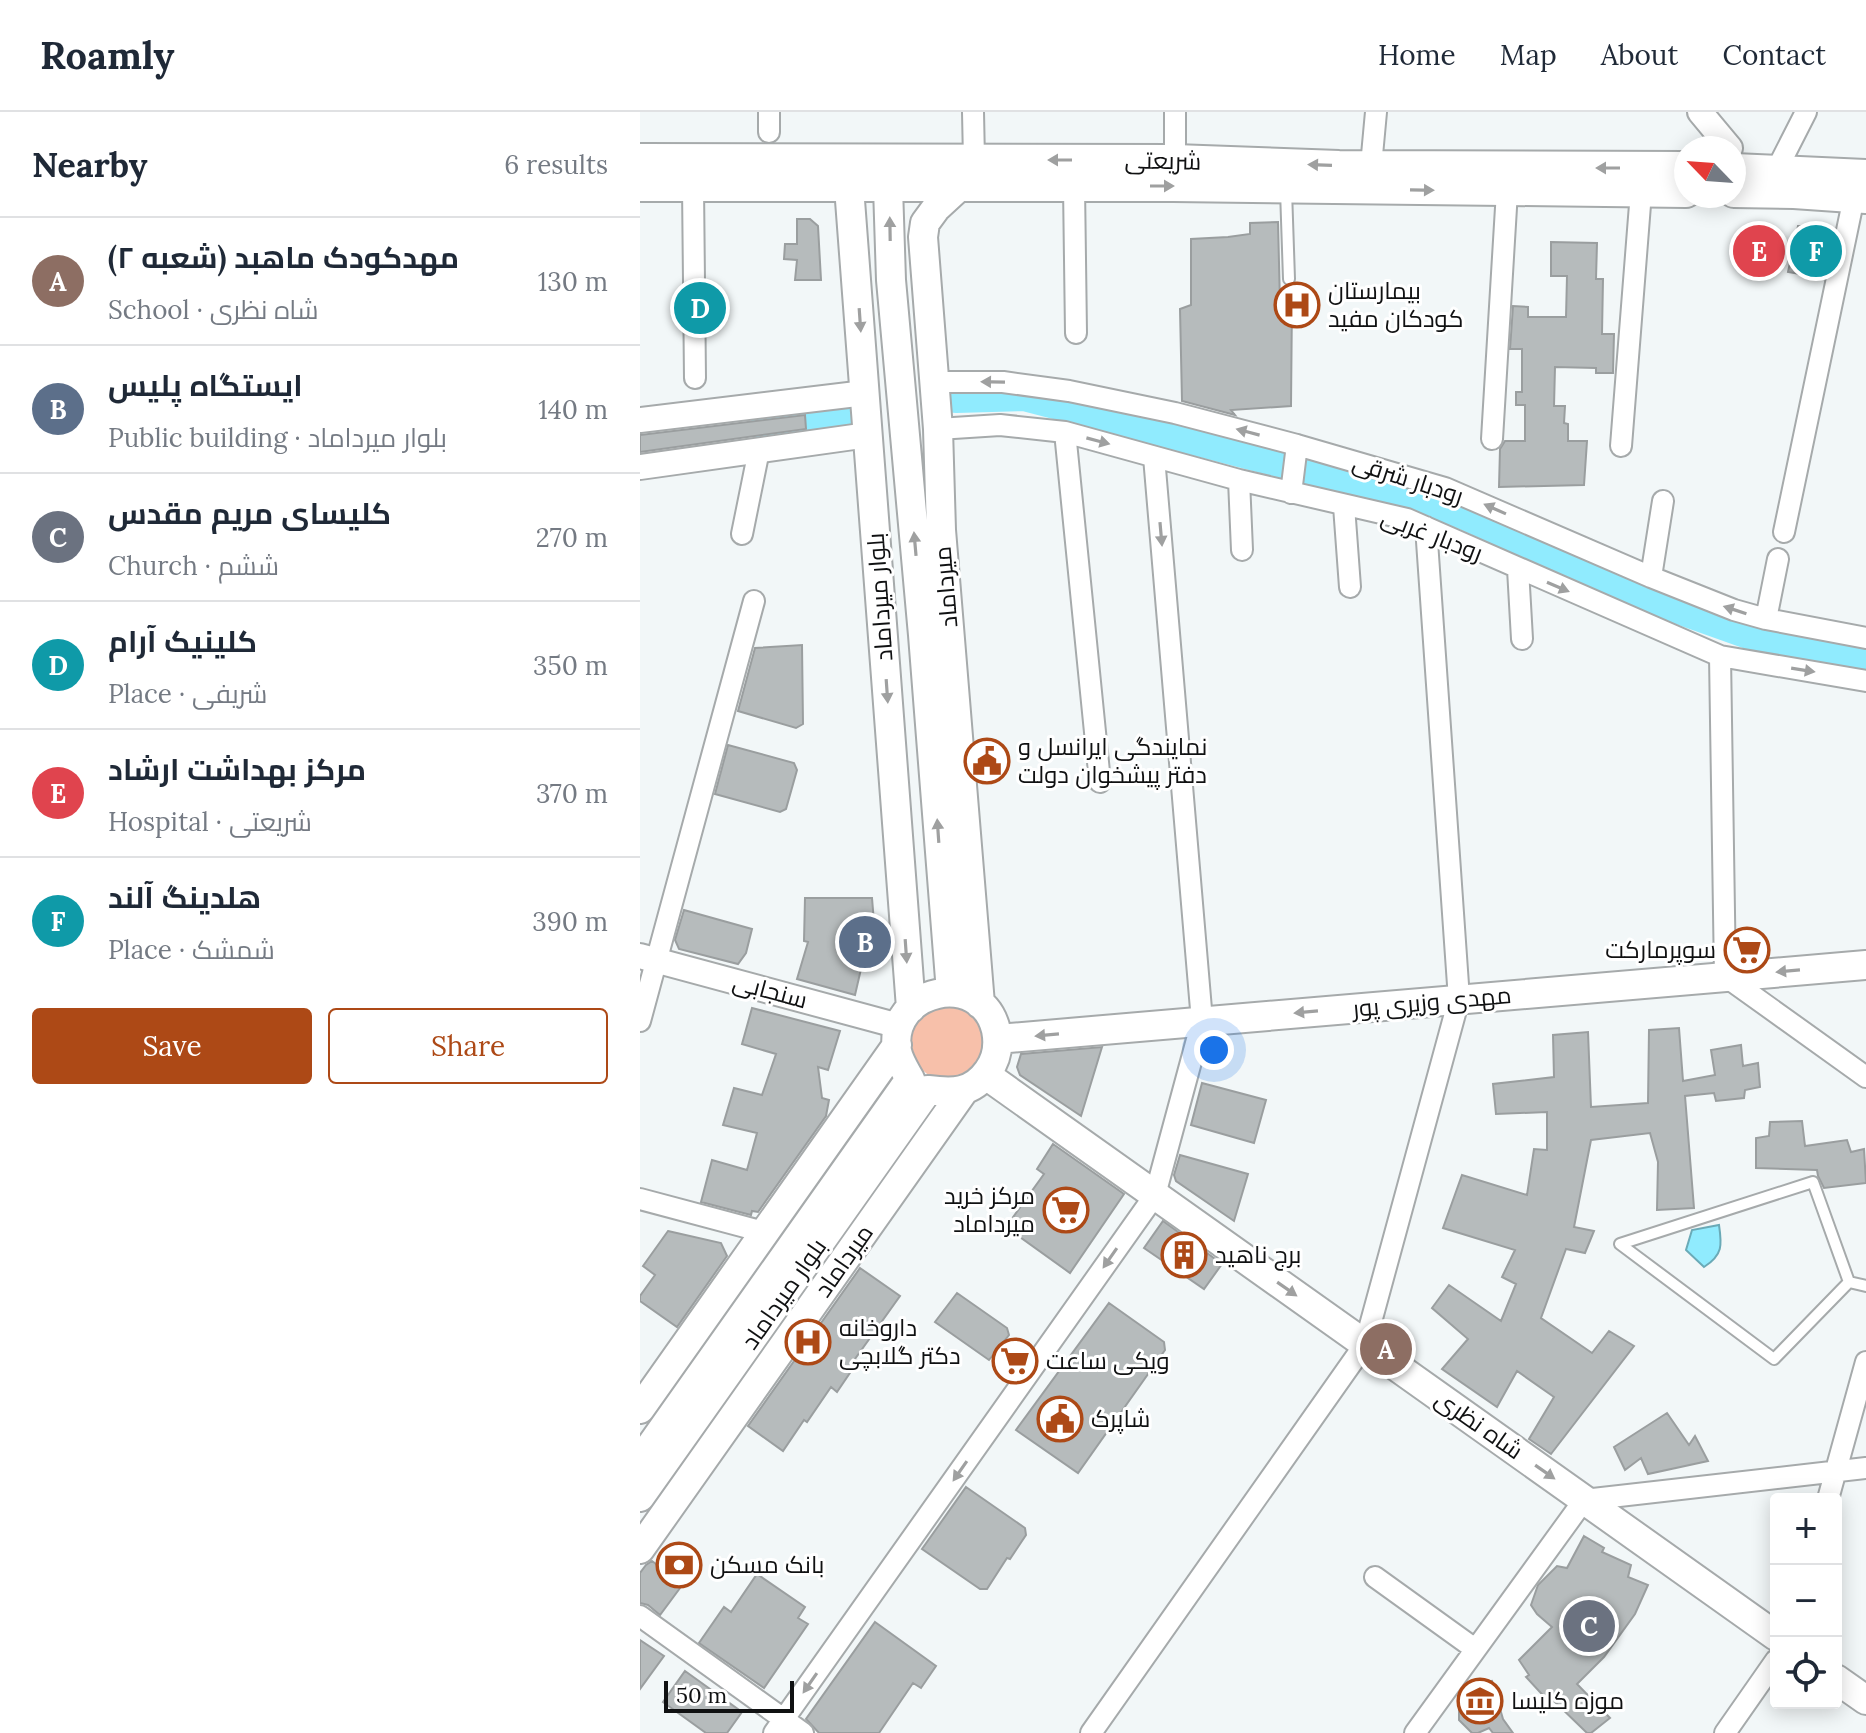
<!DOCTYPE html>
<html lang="en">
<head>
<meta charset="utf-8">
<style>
  body { margin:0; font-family:Lora,Cairo,serif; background:#f2f2f3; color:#1f2937 }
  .controls { position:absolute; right:24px; bottom:24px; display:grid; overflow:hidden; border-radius:8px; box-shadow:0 4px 20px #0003 }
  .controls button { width:72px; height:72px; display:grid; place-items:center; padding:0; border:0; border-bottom:2px solid #e0e1e3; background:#fff; color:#1f2937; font:40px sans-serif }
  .compass { position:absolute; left:1034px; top:24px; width:72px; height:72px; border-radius:50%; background:#fff; box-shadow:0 4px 20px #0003; rotate:295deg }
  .scale { position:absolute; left:24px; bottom:20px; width:130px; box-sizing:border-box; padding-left:8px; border:4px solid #101112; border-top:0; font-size:22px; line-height:28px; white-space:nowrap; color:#101112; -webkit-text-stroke:6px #fff; paint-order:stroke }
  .you { position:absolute; left:574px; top:938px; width:28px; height:28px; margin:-20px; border:6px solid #fff; border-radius:50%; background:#1a73e8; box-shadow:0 0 0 12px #1a73e833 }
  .badge { display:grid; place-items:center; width:52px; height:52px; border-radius:50%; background:#ad4916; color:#fff; font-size:26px; font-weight:700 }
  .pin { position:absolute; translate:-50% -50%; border:4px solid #fff; box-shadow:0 2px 8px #0006 }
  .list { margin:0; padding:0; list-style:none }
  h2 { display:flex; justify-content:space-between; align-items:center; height:104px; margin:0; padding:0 32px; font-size:34px }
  h2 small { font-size:26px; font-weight:400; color:#747a83 }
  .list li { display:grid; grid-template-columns:52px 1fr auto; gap:24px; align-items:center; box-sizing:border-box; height:128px; padding:0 32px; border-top:2px solid #e0e1e3 }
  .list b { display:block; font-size:30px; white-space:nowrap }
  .list p { margin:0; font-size:26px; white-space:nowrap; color:#747a83 }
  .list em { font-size:26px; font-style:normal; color:#747a83 }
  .actions { display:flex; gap:16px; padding:24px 32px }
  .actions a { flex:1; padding:18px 0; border:2px solid #ad4916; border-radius:8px; text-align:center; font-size:28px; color:#ad4916 }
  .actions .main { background:#ad4916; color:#fff }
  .icon { flex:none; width:44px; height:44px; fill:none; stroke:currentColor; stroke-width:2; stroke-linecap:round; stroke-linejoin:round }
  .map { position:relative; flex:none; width:1226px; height:1621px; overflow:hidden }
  header { display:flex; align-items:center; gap:48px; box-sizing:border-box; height:112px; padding:0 40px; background:#fff; border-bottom:2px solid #e0e1e3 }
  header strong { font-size:38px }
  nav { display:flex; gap:44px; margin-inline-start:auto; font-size:28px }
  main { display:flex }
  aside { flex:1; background:#fff }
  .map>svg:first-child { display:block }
  .green { fill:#f7c0aa }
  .water { fill:#90ebfe; stroke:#6aaab7; stroke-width:2 }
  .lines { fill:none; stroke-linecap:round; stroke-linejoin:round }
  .river { stroke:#90ebfe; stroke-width:30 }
  .building { fill:#b6bbbc; stroke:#9a9e9f; stroke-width:2 }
  .service-casing { stroke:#a6aaab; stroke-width:14 }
  .minor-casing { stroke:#a6aaab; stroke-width:24 }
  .tertiary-casing { stroke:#a6aaab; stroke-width:28 }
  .secondary-casing { stroke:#a6aaab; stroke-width:32 }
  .primary-casing { stroke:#a6aaab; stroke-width:34 }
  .service { stroke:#fff; stroke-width:10 }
  .minor { stroke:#fff; stroke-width:20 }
  .tertiary { stroke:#fff; stroke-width:24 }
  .secondary { stroke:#fff; stroke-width:28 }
  .primary { stroke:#fff; stroke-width:30 }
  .oneway { fill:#9fa0a0 }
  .labels { text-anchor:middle; stroke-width:6; stroke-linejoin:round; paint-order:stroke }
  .street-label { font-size:24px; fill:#101112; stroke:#fff }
  .poi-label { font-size:24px; fill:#101112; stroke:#fff; text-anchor:start }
</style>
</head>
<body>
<header>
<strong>Roamly</strong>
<nav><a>Home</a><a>Map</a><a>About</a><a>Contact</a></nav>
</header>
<main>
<aside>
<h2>Nearby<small>6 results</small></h2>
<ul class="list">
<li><span class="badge" style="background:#8d6e63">A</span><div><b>مهدکودک ماهبد (شعبه ۲)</b><p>School · شاه نظری</p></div><em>130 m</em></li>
<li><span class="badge" style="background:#5c6f8a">B</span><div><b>ایستگاه پلیس</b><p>Public building · بلوار میرداماد</p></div><em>140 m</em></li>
<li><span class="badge" style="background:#6b7280">C</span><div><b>کلیسای مریم مقدس</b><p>Church · ششم</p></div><em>270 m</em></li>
<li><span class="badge" style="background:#0f9aa8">D</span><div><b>کلینیک آرام</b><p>Place · شریفی</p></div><em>350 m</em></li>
<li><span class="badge" style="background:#e0444e">E</span><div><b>مرکز بهداشت ارشاد</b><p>Hospital · شریعتی</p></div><em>370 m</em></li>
<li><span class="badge" style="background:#0f9aa8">F</span><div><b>هلدینگ آلند</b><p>Place · شمشک</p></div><em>390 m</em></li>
</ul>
<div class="actions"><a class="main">Save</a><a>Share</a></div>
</aside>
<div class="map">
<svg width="1226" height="1621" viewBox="0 0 1226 1621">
  <rect width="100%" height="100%" fill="#f2f7f8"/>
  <path class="green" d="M270 930a38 38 0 1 1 76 0a38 38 0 1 1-76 0Z"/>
  <path class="water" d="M1079,1113C1082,1133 1083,1143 1064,1155L1046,1138L1052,1118Z"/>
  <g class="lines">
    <path class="river" d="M316,286L384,284L780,387L827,404L1002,484L1117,525L1226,549
      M125,314L205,303"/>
  </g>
  <path class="building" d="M157,107H170L178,114L181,168H155L157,148L144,147L145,132H157Z
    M638,110L640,192L652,188L651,294L591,298L595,303L542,289L540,197L551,193V127L588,125L610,122V111Z
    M1158,114L1194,117L1184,166L1148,160Z
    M911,130L957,131L956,167H963L962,222H974L973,261H956V256L915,255L914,294H925L924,311L928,312V329H947L944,373L859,375L860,337L865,329H885V293H876V280H882V237H870L873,194L888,195V205H926L927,164H911Z
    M165,303L166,317L0,340V323Z
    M162,533L163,612L156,616L98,599L115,536Z
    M88,633L154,651L157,658L146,697L140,700L75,682Z
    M165,786H232L237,847L224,844L215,883L157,867L168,830L164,829Z
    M44,798L112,817L106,841L98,852L39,837L35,828Z
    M112,896L200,919L188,958L178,955L182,986L189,988L186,1004L118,1100L112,1099L111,1103L61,1090L72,1048L107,1058L117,1021L83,1013L94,976L122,983L136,942L102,932Z
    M1039,916L1043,969L1075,963L1071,938L1101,933L1103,954L1118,951L1120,975L1105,978L1104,986L1076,989L1074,981L1045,984L1054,1096L1017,1098L1018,1050L1010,1021L951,1028L934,1115L954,1119L945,1141L926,1137L901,1206L952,1241L969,1219L994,1234L911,1342L889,1327L914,1285L877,1259L857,1295L802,1257L828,1227L792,1196L809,1173L861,1209L876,1172L862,1165L875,1138L803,1116L822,1063L887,1083L894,1037L907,1038V1000L856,1002L853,972L914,965L913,923L948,920L951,995L1008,991L1009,918Z
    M462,935L441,1004L380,963L377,955L381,942Z
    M562,971L626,988L614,1031L551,1013Z
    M1162,1009L1165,1034L1207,1028L1211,1040L1224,1037L1226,1071L1184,1076L1178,1064L1177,1058L1116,1056V1026L1129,1024L1130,1010Z
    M413,1032L484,1082L430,1161L366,1115L404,1062L397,1057Z
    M540,1043L608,1062L594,1109L536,1069L534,1063Z
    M523,1109L582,1152L564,1177L504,1136Z
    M28,1119L81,1131L87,1144L37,1215L0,1189V1184L15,1163L3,1154Z
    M220,1156L260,1184L215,1247L218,1249L197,1280L191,1275L167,1310L164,1308L143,1339L108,1314Z
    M317,1181L367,1216L369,1223L349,1248L295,1210Z
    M469,1191L524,1230L525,1238L438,1361L376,1318Z
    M1027,1301L1049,1333L1055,1324L1068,1349L1008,1362L1001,1346L985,1358L974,1335Z
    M326,1375L385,1416L386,1423L370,1447L367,1446L347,1477H340L282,1437Z
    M944,1424L964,1436L962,1440L991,1453L988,1465L1008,1473L995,1502L964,1545L937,1572L970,1606L951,1621H947L914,1589L910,1591L886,1565L889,1563L879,1548L912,1515L897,1502L891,1493L898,1473L917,1454L927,1456Z
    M12,1449L43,1472L20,1503L8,1493L0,1491V1461L6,1453Z
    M117,1462L165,1495L158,1506L168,1512L124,1576L59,1531L84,1495L91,1500Z
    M235,1510L296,1554L281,1576L273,1571L239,1621H179L166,1607Z
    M0,1528L24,1544L0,1577Z
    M45,1559L102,1600L87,1621H66L23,1590Z
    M852,1569L863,1607L873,1621H853L849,1616L838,1621H832L819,1608V1595L827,1573Z"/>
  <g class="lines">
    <g class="service-casing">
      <path id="service" d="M646,78L649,167
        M1173,1070L1209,1170L1134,1247L980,1132Z
        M1209,1170L1226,1174"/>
    </g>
    <g class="minor-casing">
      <path id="minor" d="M333,0L334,48
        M129,20V0
        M535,48V0
        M731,54L736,0
        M1136,59L1166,0
        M53,74L55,266
        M434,74L436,221
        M294,270H363L429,279L535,301L657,333L805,376L1011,465L1094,498L1126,507L1226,526
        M298,317L360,313L425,320L599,368L767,407L1080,544L1226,569
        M425,320L460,670
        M852,327L867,79
        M981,334L1001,80
        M599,368L602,438
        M651,381L657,333
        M704,394L710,475
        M1144,420L1214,85
        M102,422L119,338
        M878,457L882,527
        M1011,465L1023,389
        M1126,507L1138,447
        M1080,544L1085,864L1226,965
        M0,909L114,489
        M0,1087L124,1120
        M1188,1387L1226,1250
        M735,1465L835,1537
        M0,1504L163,1621
        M134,1621L515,1083L562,909L514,345
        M451,1621L725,1232L819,887L786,415
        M775,1621L944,1388L1226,1356
        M1085,1621L1136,1548"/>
    </g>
    <g class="tertiary-casing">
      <path id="tertiary" d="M1060,0L1090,36
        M0,308L225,281
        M0,355L228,323
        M0,844L259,914"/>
    </g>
    <g class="secondary-casing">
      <path id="secondary" d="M321,73L296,96L285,111L283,125L298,317L301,418L340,892
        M209,75L271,896
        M248,75L251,168L283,523L311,880
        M358,927L1226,853
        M346,963L1136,1524
        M0,1297L257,933
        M0,1349L270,967C265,958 259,949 257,939C247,877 341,856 356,918C359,933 357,947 348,959C332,982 312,981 288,978L0,1385
        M0,1437L325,977
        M1196,1567L1226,1588"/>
    </g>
    <g class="primary-casing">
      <path id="primary" d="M0,47L535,48L699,54L1046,55
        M1094,57L1226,63
        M0,74H533L1046,80
        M1094,80L1154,81L1226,86"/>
    </g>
    <use href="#service" class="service"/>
    <use href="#minor" class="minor"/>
    <use href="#tertiary" class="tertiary"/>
    <use href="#secondary" class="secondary"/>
    <use href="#primary" class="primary"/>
  </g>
  <defs><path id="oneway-solid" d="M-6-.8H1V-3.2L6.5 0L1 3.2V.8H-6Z" transform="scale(2)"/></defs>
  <g class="oneway">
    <use href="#oneway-solid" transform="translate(420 48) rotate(180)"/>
    <use href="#oneway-solid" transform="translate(680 53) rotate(-178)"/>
    <use href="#oneway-solid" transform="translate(968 56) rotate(180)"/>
    <use href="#oneway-solid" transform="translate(522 74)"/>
    <use href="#oneway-solid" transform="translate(782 78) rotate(1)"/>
    <use href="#oneway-solid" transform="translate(250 117) rotate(-91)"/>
    <use href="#oneway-solid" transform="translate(220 208) rotate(86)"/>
    <use href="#oneway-solid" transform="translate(353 270) rotate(-179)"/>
    <use href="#oneway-solid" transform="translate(608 320) rotate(-165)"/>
    <use href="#oneway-solid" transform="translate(458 329) rotate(15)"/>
    <use href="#oneway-solid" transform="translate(855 397) rotate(-156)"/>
    <use href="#oneway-solid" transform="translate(521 422) rotate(85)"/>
    <use href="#oneway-solid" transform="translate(275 432) rotate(-95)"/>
    <use href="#oneway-solid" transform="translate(918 475) rotate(23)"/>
    <use href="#oneway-solid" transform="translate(1095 498) rotate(-162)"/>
    <use href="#oneway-solid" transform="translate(1163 558) rotate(9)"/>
    <use href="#oneway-solid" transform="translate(247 579) rotate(86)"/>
    <use href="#oneway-solid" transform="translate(298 719) rotate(-94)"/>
    <use href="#oneway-solid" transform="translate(266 839) rotate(86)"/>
    <use href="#oneway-solid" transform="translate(1148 859) rotate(175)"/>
    <use href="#oneway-solid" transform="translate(666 900) rotate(175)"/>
    <use href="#oneway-solid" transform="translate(407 923) rotate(175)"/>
    <use href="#oneway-solid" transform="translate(470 1146) rotate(125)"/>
    <use href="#oneway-solid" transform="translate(647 1177) rotate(35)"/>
    <use href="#oneway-solid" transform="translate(320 1359) rotate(125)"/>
    <use href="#oneway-solid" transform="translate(905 1360) rotate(35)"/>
    <use href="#oneway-solid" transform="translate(170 1571) rotate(125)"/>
  </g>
  <defs>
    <g id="hospital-ring" transform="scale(2.3)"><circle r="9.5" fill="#fff" stroke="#ad4916" stroke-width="1.5"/><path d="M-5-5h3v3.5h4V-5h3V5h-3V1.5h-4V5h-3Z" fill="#ad4916"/></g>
    <g id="civic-ring" transform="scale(2.3)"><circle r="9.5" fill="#fff" stroke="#ad4916" stroke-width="1.5"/><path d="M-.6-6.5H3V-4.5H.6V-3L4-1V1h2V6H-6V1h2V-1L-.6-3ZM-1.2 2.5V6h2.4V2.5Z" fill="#ad4916"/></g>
    <g id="supermarket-ring" transform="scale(2.3)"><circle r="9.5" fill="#fff" stroke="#ad4916" stroke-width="1.5"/><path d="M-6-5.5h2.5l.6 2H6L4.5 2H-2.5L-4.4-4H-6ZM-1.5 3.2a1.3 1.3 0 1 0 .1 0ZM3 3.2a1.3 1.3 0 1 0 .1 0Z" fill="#ad4916"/></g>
    <g id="building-ring" transform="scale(2.3)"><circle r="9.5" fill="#fff" stroke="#ad4916" stroke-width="1.5"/><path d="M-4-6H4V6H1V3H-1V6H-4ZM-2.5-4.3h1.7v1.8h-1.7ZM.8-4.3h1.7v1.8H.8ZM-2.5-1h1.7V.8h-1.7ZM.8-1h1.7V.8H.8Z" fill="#ad4916"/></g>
    <g id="bank-ring" transform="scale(2.3)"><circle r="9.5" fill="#fff" stroke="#ad4916" stroke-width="1.5"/><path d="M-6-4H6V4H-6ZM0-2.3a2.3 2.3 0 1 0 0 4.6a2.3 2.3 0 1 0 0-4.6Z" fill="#ad4916"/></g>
    <g id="museum-ring" transform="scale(2.3)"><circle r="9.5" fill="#fff" stroke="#ad4916" stroke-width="1.5"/><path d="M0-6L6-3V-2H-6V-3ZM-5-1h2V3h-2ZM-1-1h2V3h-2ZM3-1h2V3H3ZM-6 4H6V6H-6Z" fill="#ad4916"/></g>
  </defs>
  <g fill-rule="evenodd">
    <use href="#hospital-ring" x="657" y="193"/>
    <use href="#civic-ring" x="347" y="649"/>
    <use href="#supermarket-ring" x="1107" y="838"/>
    <use href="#supermarket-ring" x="426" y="1098"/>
    <use href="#building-ring" x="544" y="1143"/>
    <use href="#hospital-ring" x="168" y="1230"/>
    <use href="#supermarket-ring" x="375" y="1249"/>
    <use href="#civic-ring" x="420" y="1307"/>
    <use href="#bank-ring" x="39" y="1453"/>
    <use href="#museum-ring" x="840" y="1589"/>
  </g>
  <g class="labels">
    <g class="street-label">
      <text transform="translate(523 49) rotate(1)" y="8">شریعتی</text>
      <text transform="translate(768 367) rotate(18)" y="8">رودبار شرقی</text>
      <text transform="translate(792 423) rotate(21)" y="8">رودبار غربی</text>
      <text transform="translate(306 475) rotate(-95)" y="8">میرداماد</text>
      <text transform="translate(240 485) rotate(-94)" y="8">بلوار میرداماد</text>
      <text transform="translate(130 879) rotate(15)" y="8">سنجابی</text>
      <text transform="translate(792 890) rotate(-5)" y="8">مهدی وزیری پور</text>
      <text transform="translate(204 1149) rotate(-55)" y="8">میرداماد</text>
      <text transform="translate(144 1182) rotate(-55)" y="8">بلوار میرداماد</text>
      <text transform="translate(839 1313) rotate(35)" y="8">شاه نظری</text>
    </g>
    <g class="poi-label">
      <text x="688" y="187">بیمارستان<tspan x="688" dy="28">کودکان مفید</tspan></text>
      <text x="378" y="643">نمایندگی ایرانسل و<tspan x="378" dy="28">دفتر پیشخوان دولت</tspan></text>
      <text x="1076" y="846" text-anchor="end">سوپرمارکت</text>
      <text x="395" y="1092" text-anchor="end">مرکز خرید<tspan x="395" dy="28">میرداماد</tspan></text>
      <text x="575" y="1151">برج ناهید</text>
      <text x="199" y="1224">داروخانه<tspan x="199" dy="28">دکتر گلابچی</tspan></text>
      <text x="406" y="1257">ویکی ساعت</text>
      <text x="451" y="1315">شاپرک</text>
      <text x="70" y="1461">بانک مسکن</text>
      <text x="871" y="1597">موزه کلیسا</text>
    </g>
  </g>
</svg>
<div class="controls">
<button>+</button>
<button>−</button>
<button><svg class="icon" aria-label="locate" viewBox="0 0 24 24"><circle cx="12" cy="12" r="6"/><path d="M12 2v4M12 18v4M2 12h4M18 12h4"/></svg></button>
</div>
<svg class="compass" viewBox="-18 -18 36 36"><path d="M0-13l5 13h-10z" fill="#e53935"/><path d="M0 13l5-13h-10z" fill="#747a83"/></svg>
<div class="scale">50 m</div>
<div class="you"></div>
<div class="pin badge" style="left:746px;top:1237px;background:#8d6e63">A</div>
<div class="pin badge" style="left:225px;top:830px;background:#5c6f8a">B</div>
<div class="pin badge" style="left:949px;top:1514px;background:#6b7280">C</div>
<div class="pin badge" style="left:60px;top:196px;background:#0f9aa8">D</div>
<div class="pin badge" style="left:1119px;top:139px;background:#e0444e">E</div>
<div class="pin badge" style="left:1176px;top:139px;background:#0f9aa8">F</div>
</div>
</main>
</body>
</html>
